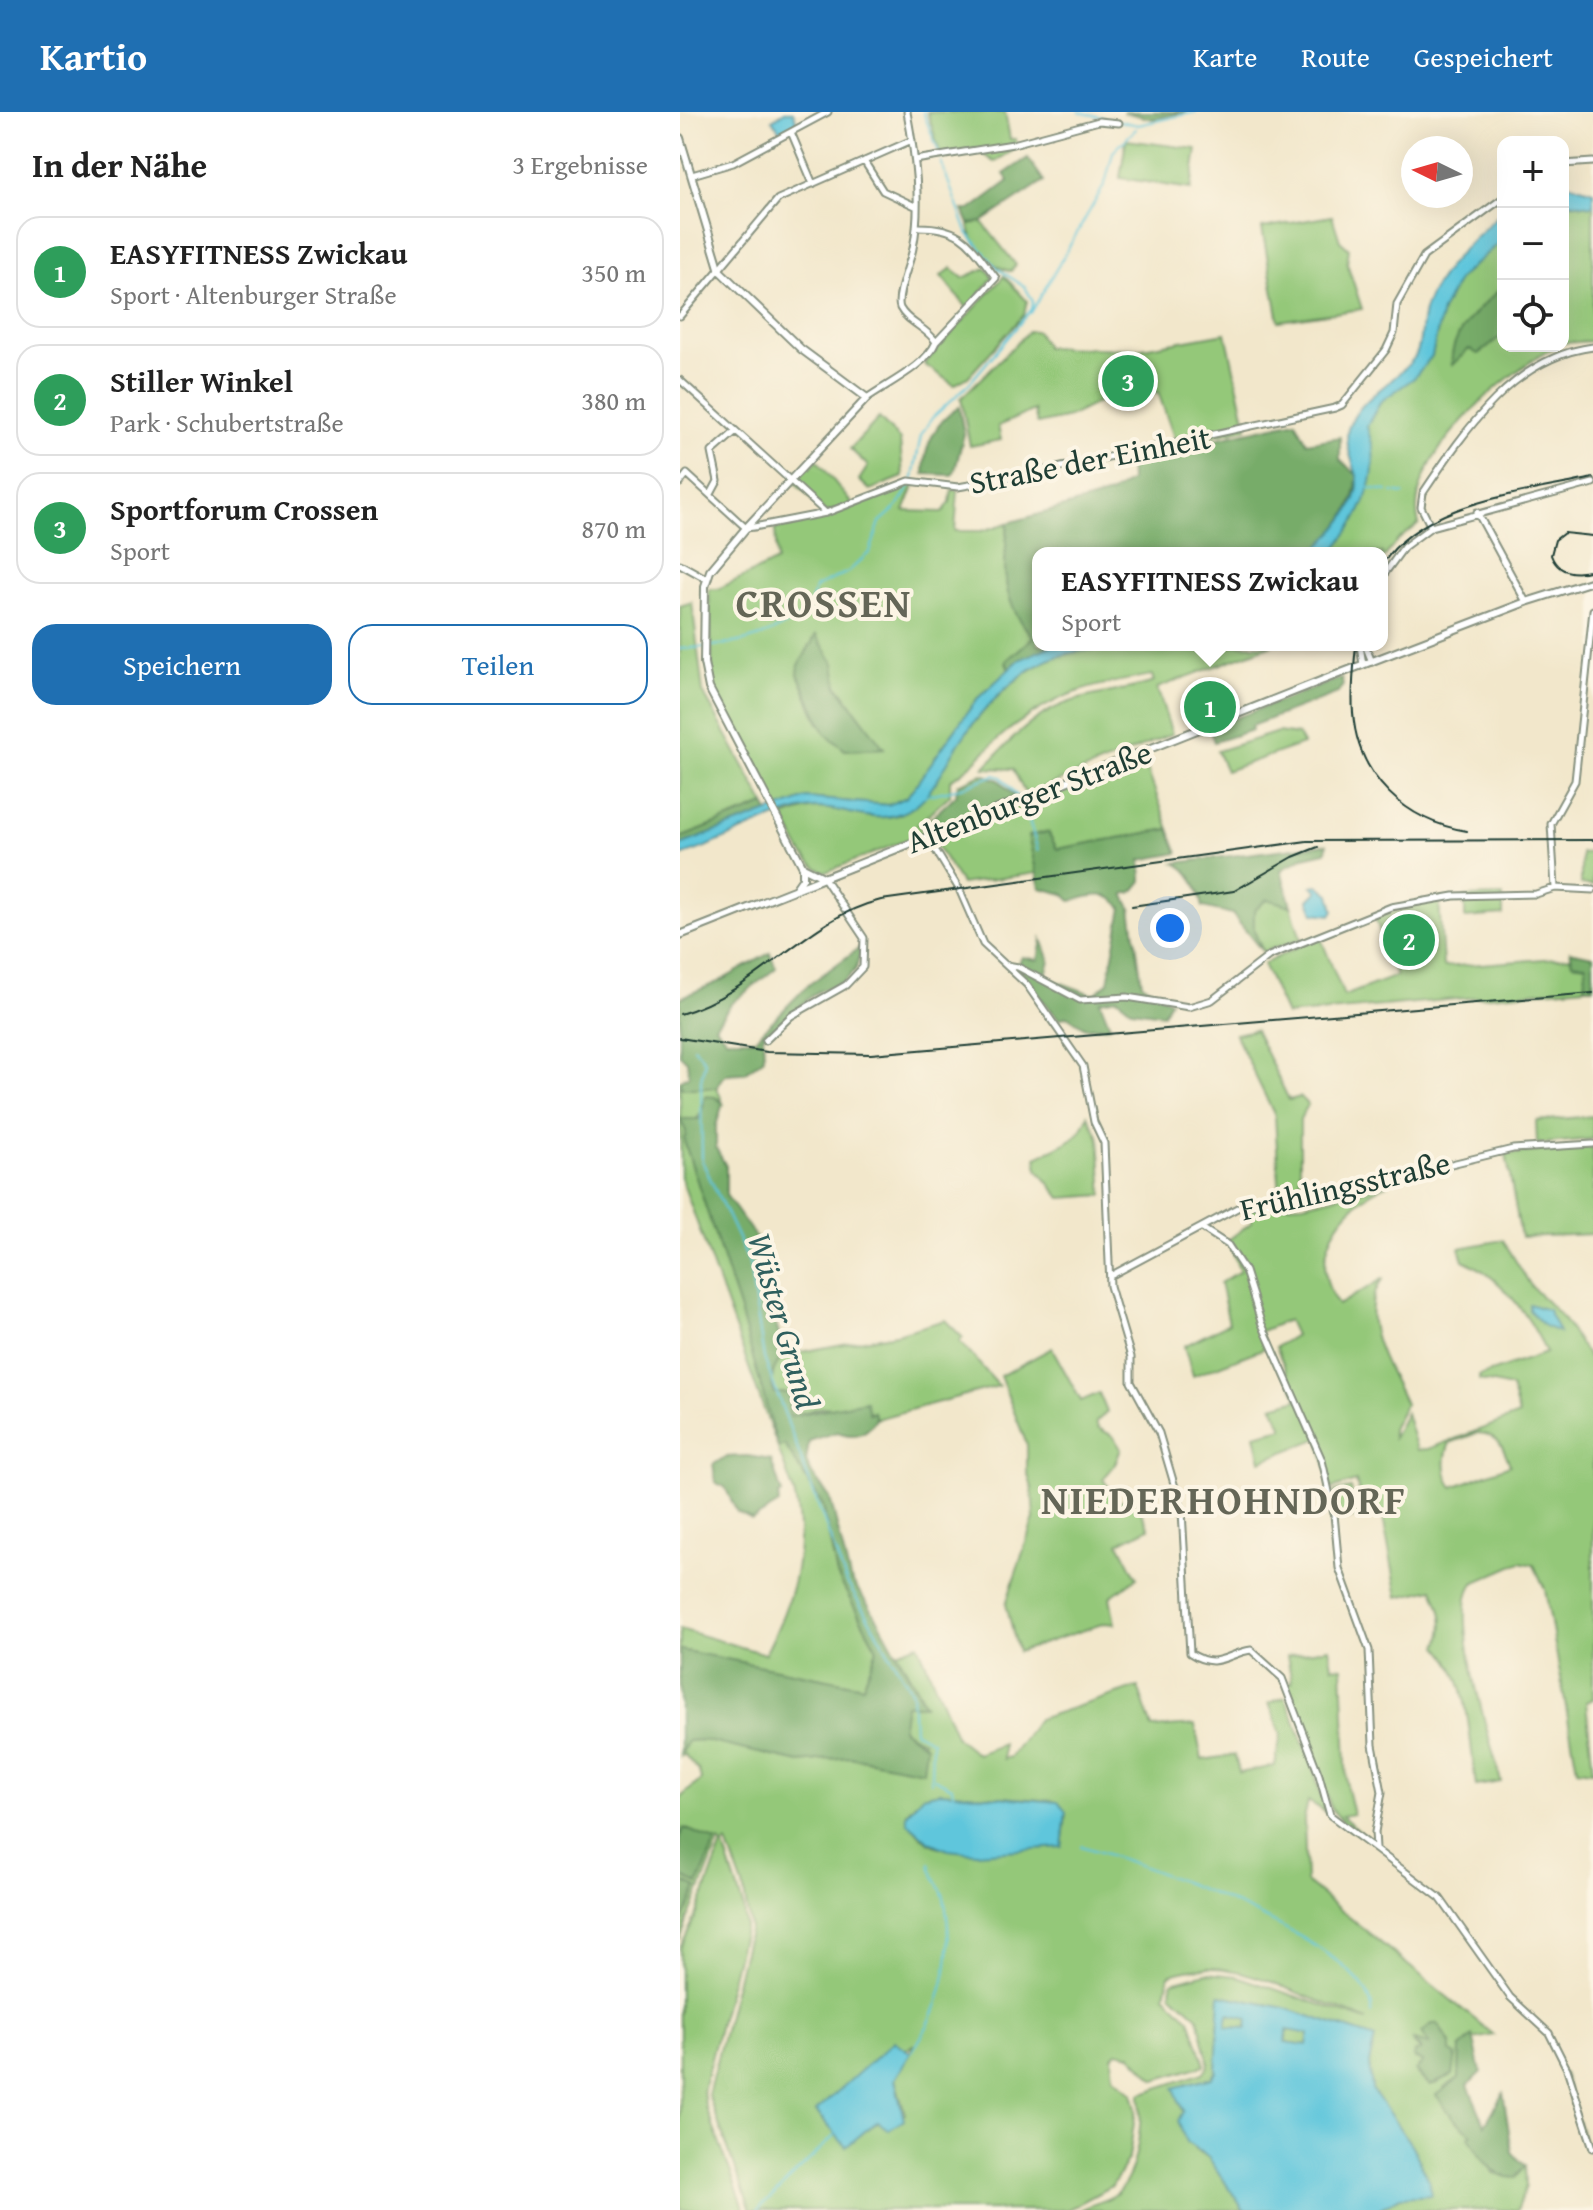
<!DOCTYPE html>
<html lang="de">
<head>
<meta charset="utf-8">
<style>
  body { margin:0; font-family:"Gentium Book Plus",serif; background:#f2f2f2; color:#222 }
  .controls { position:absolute; right:24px; top:24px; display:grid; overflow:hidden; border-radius:16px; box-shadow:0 8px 32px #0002 }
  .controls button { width:72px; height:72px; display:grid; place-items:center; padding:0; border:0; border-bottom:2px solid #e0e0e0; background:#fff; color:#222; font:40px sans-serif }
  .compass { position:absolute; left:721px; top:24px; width:72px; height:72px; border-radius:50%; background:#fff; box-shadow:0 8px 32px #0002; rotate:275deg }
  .you { position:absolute; left:490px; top:816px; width:28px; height:28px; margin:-20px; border:6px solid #fff; border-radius:50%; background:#1a73e8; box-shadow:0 0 0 12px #1a73e833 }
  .badge { display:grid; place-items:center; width:52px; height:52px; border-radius:50%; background:#1f6fb2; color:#fff; font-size:26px; font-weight:700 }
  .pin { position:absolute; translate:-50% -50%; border:4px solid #fff; box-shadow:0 2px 8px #0006 }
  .popup { position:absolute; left:352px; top:435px; width:356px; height:104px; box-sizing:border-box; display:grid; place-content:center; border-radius:16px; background:#fff; filter:drop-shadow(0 2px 6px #0005); font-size:26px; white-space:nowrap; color:#767676 }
  .popup b { font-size:30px; color:#222 }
  .popup::after { content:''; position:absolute; left:50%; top:100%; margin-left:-16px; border:16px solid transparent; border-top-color:#fff }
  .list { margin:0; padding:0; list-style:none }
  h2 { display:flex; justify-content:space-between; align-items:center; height:104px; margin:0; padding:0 32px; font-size:34px }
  h2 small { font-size:26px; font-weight:400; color:#767676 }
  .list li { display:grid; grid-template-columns:52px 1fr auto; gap:24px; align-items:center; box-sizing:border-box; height:112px; margin:0 16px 16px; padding:0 16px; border:2px solid #e0e0e0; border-radius:24px }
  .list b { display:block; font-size:30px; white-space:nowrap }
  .list p { margin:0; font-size:26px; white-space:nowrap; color:#767676 }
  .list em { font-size:26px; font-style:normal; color:#767676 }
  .actions { display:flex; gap:16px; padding:24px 32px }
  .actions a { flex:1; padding:18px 0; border:2px solid #1f6fb2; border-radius:24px; text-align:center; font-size:28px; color:#1f6fb2 }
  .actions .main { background:#1f6fb2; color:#fff }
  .icon { flex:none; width:44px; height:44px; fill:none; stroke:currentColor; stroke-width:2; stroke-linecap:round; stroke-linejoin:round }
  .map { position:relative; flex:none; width:913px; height:2098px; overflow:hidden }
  header { display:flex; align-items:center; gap:48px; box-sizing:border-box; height:112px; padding:0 40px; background:#1f6fb2; color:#fff }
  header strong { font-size:38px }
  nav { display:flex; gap:44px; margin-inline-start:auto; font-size:28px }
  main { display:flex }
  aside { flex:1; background:#fff }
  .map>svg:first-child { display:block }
  .green { fill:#94c879; stroke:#5a8256; stroke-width:2; fill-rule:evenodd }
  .forest { fill:#77ac69; stroke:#4b744e; stroke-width:2 }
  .water { fill:#5fc6dc; stroke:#3f8288; stroke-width:2; fill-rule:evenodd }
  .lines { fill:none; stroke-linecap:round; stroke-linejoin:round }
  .stream { stroke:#5fc6dc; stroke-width:2 }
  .minor-casing { stroke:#889280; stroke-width:9 }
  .tertiary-casing { stroke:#889280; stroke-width:10 }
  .minor { stroke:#fff; stroke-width:5 }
  .tertiary { stroke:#fff; stroke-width:6 }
  .tram { stroke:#1f3d34; stroke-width:2 }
  .rail { stroke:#1f3d34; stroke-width:2 }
  .labels { text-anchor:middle; stroke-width:8; stroke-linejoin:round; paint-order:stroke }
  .street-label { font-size:32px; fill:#1f3d34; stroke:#fcf5e5 }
  .water-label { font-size:34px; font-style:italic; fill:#2f5f5e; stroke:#fcf5e5 }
  .district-label { font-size:40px; font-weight:bold; letter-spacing:2px; fill:#646657; stroke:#fcf5e5 }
</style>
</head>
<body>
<header>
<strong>Kartio</strong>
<nav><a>Karte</a><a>Route</a><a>Gespeichert</a></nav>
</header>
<main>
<aside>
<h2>In der Nähe<small>3 Ergebnisse</small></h2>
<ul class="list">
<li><span class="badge" style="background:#2e9e5b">1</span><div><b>EASYFITNESS Zwickau</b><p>Sport · Altenburger Straße</p></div><em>350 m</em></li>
<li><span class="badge" style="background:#2e9e5b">2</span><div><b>Stiller Winkel</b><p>Park · Schubertstraße</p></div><em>380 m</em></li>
<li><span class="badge" style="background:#2e9e5b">3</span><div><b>Sportforum Crossen</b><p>Sport</p></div><em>870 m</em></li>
</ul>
<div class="actions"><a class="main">Speichern</a><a>Teilen</a></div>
</aside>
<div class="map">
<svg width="913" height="2098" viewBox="0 0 913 2098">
  <rect width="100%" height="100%" fill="#fcf5e5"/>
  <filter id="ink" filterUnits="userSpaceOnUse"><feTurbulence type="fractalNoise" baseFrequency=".0125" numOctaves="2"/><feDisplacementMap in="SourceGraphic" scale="16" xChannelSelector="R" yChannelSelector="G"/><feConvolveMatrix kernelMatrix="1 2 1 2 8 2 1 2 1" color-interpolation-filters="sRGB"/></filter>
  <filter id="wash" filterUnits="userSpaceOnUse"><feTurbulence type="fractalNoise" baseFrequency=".006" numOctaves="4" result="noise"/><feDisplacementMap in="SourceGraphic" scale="32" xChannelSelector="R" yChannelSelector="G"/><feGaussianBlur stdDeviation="1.8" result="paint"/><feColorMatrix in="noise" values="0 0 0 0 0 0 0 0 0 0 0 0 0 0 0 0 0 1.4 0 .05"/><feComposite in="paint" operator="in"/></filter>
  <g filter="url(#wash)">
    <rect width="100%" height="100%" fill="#f2e7cb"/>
    <path class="green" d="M247,0H325L330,27H336L337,36L314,50L295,37L261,44Z
      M446,28L517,37L511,77L440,66Z
      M883,90L913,94V229L883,231Z
      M652,104L660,129L669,137L667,151L682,197L599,209L582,116Z
      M302,110L336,153L331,159C314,158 289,129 289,112Z
      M823,126V234H877C826,259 721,349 739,412L718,428L702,448V441H652L687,314L700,290L752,244L762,199L779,166Z
      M272,156L283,166L306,156L313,165L288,197L261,164Z
      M324,164L347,189L344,203L288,265L274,273L244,252Z
      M349,219H357L366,235L457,237L546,221L567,316L496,331L478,280L420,289L389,305L357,312L354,298L318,314L321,328L290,334L281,286Z
      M199,306L220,328L223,365L190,378L179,368L188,354L170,337Z
      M134,344L172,392L146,401L112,367Z
      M235,372L224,399L263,400L270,390L272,378H278L275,419H302L328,411C324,459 319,487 353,525L326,549L329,558L297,587L227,685L209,693L127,686L98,697L33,575L29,477H38L97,449L95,417L147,405ZM129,533L154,551L157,573L203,636L165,638L138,610L118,562Z
      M12,490L23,580L85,693L0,726V494Z
      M482,533H592L477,576L492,622L346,683L333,657L304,656C324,635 345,612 371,598C403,581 441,581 474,570L472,563C406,575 381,579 326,620C306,636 293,656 270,668V683L238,712L242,722L146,760C122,752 115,727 104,705C114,701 128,696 139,696C171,697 204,717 233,695C256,678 266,647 283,625C306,594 342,555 380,544C412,534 449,536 482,533Z
      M598,620L618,623L623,632L546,659L537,639Z
      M463,646L489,717L377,737L368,720L349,724L357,761L281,772L253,728Z
      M913,740V774L901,772V741Z
      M823,784V803L785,806V785Z
      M587,787L611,794L621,827L583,840L574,819V799Z
      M759,787L763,855L890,845L893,851L906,852L905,875L606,903L583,852L640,824L664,884L716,864L694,803Z
      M575,918L609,988L620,985L628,993L620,1007V1083L600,1086L595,1004L555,922Z
      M0,968L2,976H37L43,991L35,985L6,1019L4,1029L60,1199L98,1335L105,1333L143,1394L157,1463L197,1537L183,1574L0,1538V1517L85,1542C112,1490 128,1438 114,1381L1,1066Z
      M408,1003L419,1026L423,1083L381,1086L358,1058L356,1045C379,1034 401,1029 408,1003Z
      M913,1004V1027L857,1032L856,1009Z
      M913,1035V1122L841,1125L826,1042Z
      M709,1072C661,1091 625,1145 658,1193L704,1166C672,1203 709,1255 725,1292L712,1317L713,1326L726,1301L737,1338L748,1337L839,1303L831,1275L799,1268V1264L866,1241C851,1205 820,1163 783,1148L779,1136L823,1128L851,1174L881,1204L913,1252V1587L906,1590L913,1659L897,1657L865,1477L854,1453L841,1450L793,1471C769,1503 811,1629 821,1670L796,1674C789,1629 791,1568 758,1534C767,1514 762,1497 753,1477L718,1485L702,1400L685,1402L676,1369L651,1377L639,1326L581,1349L575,1323L603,1316L593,1294L618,1287L596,1235L615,1223L608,1208L579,1220L585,1236L513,1264L504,1234L549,1211L540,1171L560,1159L548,1128L572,1110L570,1095L623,1092ZM797,1321C819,1322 823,1334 830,1353L773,1375C763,1362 764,1344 770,1331Z
      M265,1208L283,1226L279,1229L319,1274L196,1307L194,1300L143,1295L109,1304C94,1282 82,1264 105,1243L216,1222Z
      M372,1236L401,1289L419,1281L427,1300L416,1310L418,1316L433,1324L441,1337L434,1354L423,1367L438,1390L453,1384L469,1416L439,1431L457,1466L430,1485L435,1512L425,1511L338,1540L326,1492L354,1406L352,1376L347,1359V1333L320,1264Z
      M671,1376L678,1404L661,1409L654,1380Z
      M238,1532L277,1626L297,1642L323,1632V1647L330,1645L358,1607L458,1575L472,1616L515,1613L522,1648L555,1643L559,1661L595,1654L601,1622L589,1591L605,1585L635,1661L645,1700L628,1689L624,1707L626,1770L814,1923L794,1927L793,1924L780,1936L779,1966L763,1977L760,1984L774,2007L793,2022L792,2031L814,2061L834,2066L845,2054L846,2074L837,2098H697L720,2085L751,2082L749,2068L732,2034L692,1977L689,1951L695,1926L605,1896L540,1883L536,1960L531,1966L495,1976L515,2038L528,2045L564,2098H400C410,2093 420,2090 429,2086C459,2073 462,2008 460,1982L523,1961L529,1953L518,1905L491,1881L492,1870L526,1861L557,1864L687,1909C667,1898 644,1892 623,1883C581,1865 535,1845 489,1863L485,1883L510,1907L525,1953L475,1968L451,1943L437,1940L432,1944L434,1965L452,1981L456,1997L449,2046L432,2074L387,2098H71L28,1983L70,1815L63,1774L47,1731L44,1734L63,1794L65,1814L23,1978L25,1993L65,2098H0V1836L17,1802L42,1733L39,1730L0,1828V1816L17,1776L0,1768V1764L18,1772L0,1725V1686L21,1668L19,1659L4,1642L0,1644L8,1629L22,1628L119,1650L170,1645L197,1650L243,1629L222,1617L226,1593L245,1592L217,1540ZM260,1680L374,1689L386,1704L382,1734C367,1736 352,1735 337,1735C298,1737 241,1752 227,1700L242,1684ZM757,1911L770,1931V1940L776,1944L758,1971L750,1973L737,1963V1956L743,1950L735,1947L741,1939L734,1932H749L742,1922ZM234,1932L215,1967L225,2002L198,2009L166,2034L136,2000Z
      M649,1536L652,1554L662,1555L667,1677L673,1702L662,1704L686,1725L669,1717L651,1697L641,1661L607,1571L612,1570L607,1544Z
      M548,1902L569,1906L567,1916L546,1915Z
      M608,1917L629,1922L627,1933L605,1930Z"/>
    <path class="forest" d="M443,0H506L473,7Z
      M348,46L364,69L302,110L289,112L283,98H290L329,69L324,62Z
      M823,175V223L798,242L789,237L772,253C768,223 801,193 823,175Z
      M279,295L284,322L275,358L272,363L244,362C244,334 255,310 279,295Z
      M616,309L627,331L660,325V348L677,363C678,395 655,421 632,441H358V533H373L339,548L329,558L326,549L353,525C319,486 324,459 328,411L430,382L450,369L449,346Z
      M136,523L154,551L157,574L204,636L165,638L145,621L118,562L119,553Z
      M661,566L663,573L658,581L571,614L572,618L534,630L529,616Z
      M302,662L319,668L335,685L249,720L245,712L276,683L278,672Z
      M85,693L89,700L0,733V726Z
      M489,717L498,741L461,748L462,769L453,780L444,782L451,796L462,872L490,889L483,902L452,898L437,886L420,889L430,914L405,916L387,904L379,907L336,858L342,845L358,848L362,827L370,849L365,865L414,883L428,870L442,796C429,777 410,784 391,789L384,782L360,776L348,724L368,720L377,737Z
      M647,732L646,740L624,745L601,758L611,794L587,787L574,799V819L583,840L552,802L523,795C519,778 512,758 495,751Z
      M182,834L176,857L164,870L137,880L83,924L84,946L65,961C50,961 42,960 37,976H2L1,968L9,963L7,949L0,942V886L38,870L90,841L96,856L51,892L35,914L46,927H75L127,874Z
      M890,839L913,844V875H905L906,853L893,851Z
      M25,984L35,985L43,991L36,1014V1036L46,1054V1083L81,1133L83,1167L105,1243C93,1254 89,1265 94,1281H108L110,1304L186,1289L189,1301L194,1300L196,1307C186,1324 174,1326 157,1320L129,1329L126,1349L130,1359L150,1386L170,1466L199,1509L245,1593H226L222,1617L246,1634L243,1659L170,1645L119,1650L22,1628L8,1629L0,1640V1538L183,1574L197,1537L157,1463L143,1394L105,1333L98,1335L60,1199L4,1029L6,1019L0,1007H20Z
      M67,1344L91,1348L102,1382L98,1383L99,1392L72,1408L57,1400L45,1375L36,1371L33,1353L45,1345Z
      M4,1716L36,1729L18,1772L0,1764V1725Z
      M0,1768L17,1776L0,1816Z
      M752,1912H758L770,1932V1940L776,1943L773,1963L750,1973L735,1959L743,1950L734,1945L735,1940L741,1938L733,1928L749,1932L742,1921Z
      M793,1924L801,1960L788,1973L805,2013L823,1981L832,2040L845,2054L835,2066C812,2066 799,2043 789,2025L792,2022L774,2007L756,1983L779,1966L780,1936Z
      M881,1960L884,1962L906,2036Z"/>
    <path class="water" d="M105,0H113L117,10L100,19L92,8Z
      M888,71L913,79V94L883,89V72Z
      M823,99V127L779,166L762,199L752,244L734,266L700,290L687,314C688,322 692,328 693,337C697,377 677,411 652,441H632C650,425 684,392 677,364C673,350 662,327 670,312C684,282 716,270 734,246C743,234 739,208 746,193C761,154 794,126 823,99Z
      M373,533H482C449,536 412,534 379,544C338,556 298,601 276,636C263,657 250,687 228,698C196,715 170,697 138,696C103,695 38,734 0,744V733L127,686L208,693L227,685L297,587L339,548Z
      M638,773L650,782L654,798L651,803L634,801L629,788L638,779L632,774Z
      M849,1192L868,1198L879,1220L864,1214L849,1198Z
      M260,1680L378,1690L386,1700L382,1735L295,1741L268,1738L248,1729L228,1711L226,1703L242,1684Z
      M540,1883L605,1896L695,1926L689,1951L692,1977L732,2034L749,2068L752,2083L720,2085L697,2098H564L528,2045L506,2030L498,2009L503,1999L494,1976L531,1966L536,1960ZM548,1902L568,1906L567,1916L546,1915ZM607,1918L629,1922L627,1933L605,1930Z
      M214,1929L231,1941L215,1967L224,2008L209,2018L197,2009L166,2035L136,1999Z"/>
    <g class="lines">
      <path class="stream" d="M243,0L259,41
        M399,0L458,13L516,0
        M351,201L425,72L433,40L456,17
        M689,376L707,379
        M713,380L724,382
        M0,537C53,533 82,530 128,500L136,475L168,460L190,440L200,410L217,395L232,371L241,323L252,306L287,274L352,197L353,189L345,175L318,157L287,120L261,50
        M243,684L280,676L314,663L321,665L337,684
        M345,694L358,739
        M14,935L25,949L21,968L22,1049L69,1150L84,1246L166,1469L232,1580L234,1619L252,1629L251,1670
        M254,1666L272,1675L273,1681
        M401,1734C459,1751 698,1834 692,1902
        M231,1941C264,1894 276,1843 264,1786C261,1773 251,1764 250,1751
        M78,2098L155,2023"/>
    </g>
  </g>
  <g filter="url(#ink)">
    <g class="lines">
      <g class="minor-casing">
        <path id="minor" d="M111,20L133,72
          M235,48L333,32L419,9L439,11
          M184,49L203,79L235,94
          M883,52L913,50
          M12,63L53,51L148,0
          M236,115C283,114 290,132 316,166L256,230
          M0,204L98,87L232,28
          M0,268L146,401
          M187,286C208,271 246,254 256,230C247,216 227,210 220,196C215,185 231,149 233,136C242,92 235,43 227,0
          M0,371L7,362L66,416L74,415L146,401L229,369L278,375L340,364L655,296L662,293L706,238L714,221L717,192L744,144L823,86
          M31,382L38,369L32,340L56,319
          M797,400L846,490
          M751,415L741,395L743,381C784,320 833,245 913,235
          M0,452L27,467
          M702,465L724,435L751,415L913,371
          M913,498L895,669L871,712L875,776L913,778
          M680,533L683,553
          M685,533L692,550
          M247,724L279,777L303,832L347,873L403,954L414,1010L424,1031L430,1174L451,1245V1270L479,1321L502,1399L510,1541C537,1559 548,1541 571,1538L602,1566L639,1663L650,1703L760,1786L830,1885L869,1921L887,1957L913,2036
          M327,853L338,855L400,888L447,885L509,895L532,888L589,844L711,795L774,784L856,782L875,776
          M85,929L111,904L166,873L183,855L184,826L144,766
          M522,1116L548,1133L565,1159L581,1210L642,1348L654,1402L659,1456L689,1538L693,1633L702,1680L695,1720L696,1736
          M432,1163L561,1094L619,1089L833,1037L913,1032"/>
      </g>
      <g class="tertiary-casing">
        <path id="tertiary" d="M0,26L40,159L121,237L187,286L66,416L30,459L25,474L24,551L29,576L123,755L143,765
          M116,776L123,766V755
          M0,823L643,568L846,490L913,469"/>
      </g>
      <use href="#minor" class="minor"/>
      <use href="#tertiary" class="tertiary"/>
      <path class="tram" d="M913,424L884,421L875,428L871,443C878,462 895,463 913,458"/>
      <path class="rail" d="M702,453C743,388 844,382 913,366
        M676,533C674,555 671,578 673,601C678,666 726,709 787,719
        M452,794L554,779L613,745L638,735
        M0,902C80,879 125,806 201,788L627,729L913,728
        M0,926L87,940L191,942L913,881"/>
    </g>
  </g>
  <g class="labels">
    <g class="street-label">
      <text transform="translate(410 348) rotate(-11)" y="11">Straße der Einheit</text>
      <text transform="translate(349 685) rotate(-21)" y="11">Altenburger Straße</text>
      <text transform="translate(665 1074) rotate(-13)" y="11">Frühlingsstraße</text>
    </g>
    <g class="water-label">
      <text transform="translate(104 1209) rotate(74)" y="12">Wüster Grund</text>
    </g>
    <g class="district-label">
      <text x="144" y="505">CROSSEN</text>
      <text x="544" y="1402">NIEDERHOHNDORF</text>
    </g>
  </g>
</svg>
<div class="controls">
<button>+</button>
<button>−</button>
<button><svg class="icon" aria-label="locate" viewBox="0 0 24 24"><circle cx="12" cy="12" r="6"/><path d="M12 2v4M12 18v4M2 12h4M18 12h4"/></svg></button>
</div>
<svg class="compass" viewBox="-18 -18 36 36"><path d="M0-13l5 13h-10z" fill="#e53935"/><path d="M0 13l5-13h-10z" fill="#767676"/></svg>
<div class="you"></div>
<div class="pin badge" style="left:530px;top:595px;background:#2e9e5b">1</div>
<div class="popup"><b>EASYFITNESS Zwickau</b>Sport</div>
<div class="pin badge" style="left:729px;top:828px;background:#2e9e5b">2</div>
<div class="pin badge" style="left:448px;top:269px;background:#2e9e5b">3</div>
</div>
</main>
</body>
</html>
